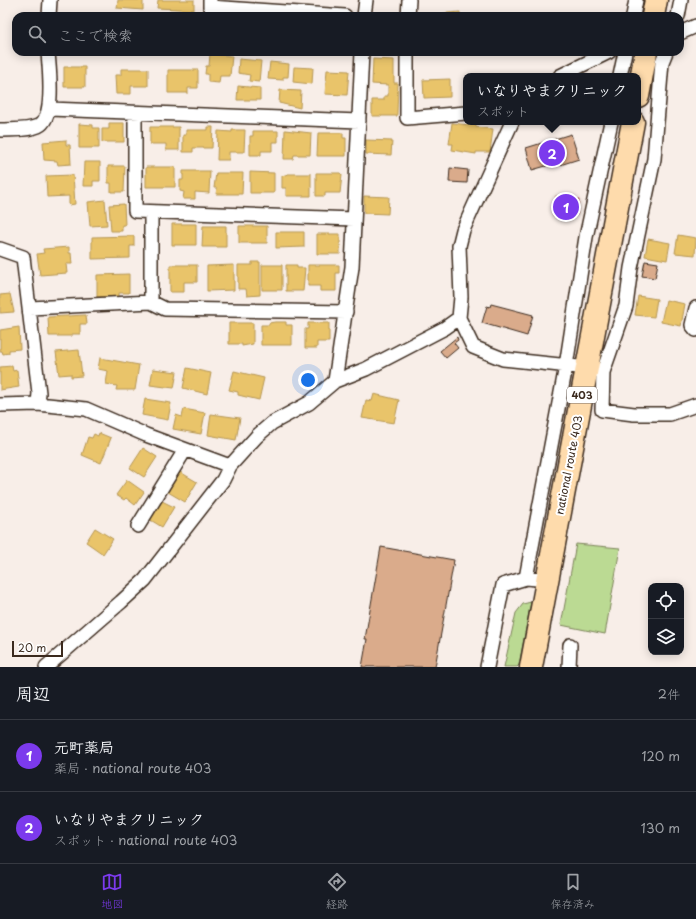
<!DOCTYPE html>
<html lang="ja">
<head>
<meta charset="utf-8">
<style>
  body { margin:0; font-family:"Playpen Sans","Klee One",sans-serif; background:#20242c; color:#f1f3f6 }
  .controls { position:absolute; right:12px; bottom:12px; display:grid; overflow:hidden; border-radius:8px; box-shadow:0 2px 10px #0003 }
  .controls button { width:36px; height:36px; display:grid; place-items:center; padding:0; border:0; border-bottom:1px solid #363941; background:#171b24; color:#f1f3f6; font:20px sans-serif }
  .scale { position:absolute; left:12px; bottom:10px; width:51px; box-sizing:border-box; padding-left:4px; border:2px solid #3b2a1e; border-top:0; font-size:11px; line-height:14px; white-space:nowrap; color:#3b2a1e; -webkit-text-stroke:3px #fff; paint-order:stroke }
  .you { position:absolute; left:308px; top:380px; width:14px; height:14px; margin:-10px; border:3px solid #fff; border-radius:50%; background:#1a73e8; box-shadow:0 0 0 6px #1a73e833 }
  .badge { display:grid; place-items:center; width:26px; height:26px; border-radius:50%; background:#7c3aed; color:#fff; font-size:13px; font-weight:700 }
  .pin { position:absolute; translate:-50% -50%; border:2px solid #fff; box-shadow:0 1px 4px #0006 }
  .popup { position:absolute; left:463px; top:73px; width:178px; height:52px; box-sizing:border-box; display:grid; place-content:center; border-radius:8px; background:#171b24; filter:drop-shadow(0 1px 3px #0005); font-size:13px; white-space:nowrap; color:#9ea1a6 }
  .popup b { font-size:15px; color:#f1f3f6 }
  .popup::after { content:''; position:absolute; left:50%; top:100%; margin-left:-8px; border:8px solid transparent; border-top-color:#171b24 }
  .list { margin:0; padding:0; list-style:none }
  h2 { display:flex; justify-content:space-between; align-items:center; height:52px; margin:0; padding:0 16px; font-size:17px }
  h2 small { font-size:13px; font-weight:400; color:#9ea1a6 }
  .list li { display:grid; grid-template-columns:26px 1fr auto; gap:12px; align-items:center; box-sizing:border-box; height:72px; padding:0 16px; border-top:1px solid #363941 }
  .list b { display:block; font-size:15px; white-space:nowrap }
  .list p { margin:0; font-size:13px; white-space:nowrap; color:#9ea1a6 }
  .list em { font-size:13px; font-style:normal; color:#9ea1a6 }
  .icon { flex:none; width:22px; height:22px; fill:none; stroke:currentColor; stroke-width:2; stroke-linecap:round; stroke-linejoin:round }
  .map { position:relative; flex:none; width:696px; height:667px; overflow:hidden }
  .search { position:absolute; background:#171b24; box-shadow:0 2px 10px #0003; left:12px; right:12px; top:12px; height:44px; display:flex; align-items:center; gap:10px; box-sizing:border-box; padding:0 14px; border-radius:12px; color:#9ea1a6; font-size:15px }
  .sheet { height:196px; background:#171b24 }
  nav { display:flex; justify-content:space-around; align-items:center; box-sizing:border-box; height:56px; border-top:1px solid #363941; background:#171b24; font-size:11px; color:#9ea1a6 }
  nav a { display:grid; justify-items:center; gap:2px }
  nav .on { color:#7c3aed }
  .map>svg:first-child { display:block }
  .green { fill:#bbda93; stroke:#7b8258 }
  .homes { fill:#e9c46a; stroke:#b59653 }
  .shops { fill:#e76f51; stroke:#b35a42 }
  .building { fill:#daab8b; stroke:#3b2a1e }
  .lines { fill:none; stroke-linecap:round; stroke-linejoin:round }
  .street-casing { stroke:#3b2a1e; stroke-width:16 }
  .highway-casing { stroke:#3b2a1e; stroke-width:25 }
  .street { stroke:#fff; stroke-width:13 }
  .highway { stroke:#fedbac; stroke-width:22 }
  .labels { text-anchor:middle; stroke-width:4; stroke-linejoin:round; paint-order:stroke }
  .shield { fill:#fff; stroke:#766a62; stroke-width:1 }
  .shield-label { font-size:10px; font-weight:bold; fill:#3b2a1e }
  .street-label { font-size:11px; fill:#3b2a1e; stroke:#fff }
</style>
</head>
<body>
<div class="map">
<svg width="696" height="667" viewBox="0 0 696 667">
  <rect width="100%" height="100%" fill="#f8eee8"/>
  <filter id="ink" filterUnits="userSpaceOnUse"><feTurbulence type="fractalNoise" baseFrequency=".025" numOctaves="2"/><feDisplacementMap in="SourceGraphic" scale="8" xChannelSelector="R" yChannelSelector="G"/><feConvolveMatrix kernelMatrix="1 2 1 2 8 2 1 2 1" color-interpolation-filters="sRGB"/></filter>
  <g filter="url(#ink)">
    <path class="green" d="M576,544L620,548L605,634L561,625Z
      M531,602L519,665L517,667H504L516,613L523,604Z"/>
    <path class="homes" d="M118,0H143V10L117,8Z
      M158,0H194V10L157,8Z
      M460,12V16H424V15Z
      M210,54L232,56L230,76H220L219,83L208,82V74H205L206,66H209Z
      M239,59L261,61L259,82L249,81L250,75L238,73Z
      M373,59L394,60V83H398L397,116H372V100H384V96H388V85L372,84Z
      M270,62L289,64L288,77H283V80L268,79Z
      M64,67H85V87H64Z
      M294,67L313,68L312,84L293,82Z
      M121,69H148V86H131V94H116L115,75H121Z
      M168,70H198V88H188V93H168Z
      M327,70L349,71L347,95L325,94Z
      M450,79V97L424,98L423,80Z
      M238,86L260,88V100H237Z
      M280,90L301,91L300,108L279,103Z
      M109,123H124V142H102V129H109Z
      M452,123L469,125V123L476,124V127L493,129L490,152H476V154L452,150L453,144H449Z
      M79,124L93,125V128H99V148H79Z
      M150,127H179V150H166V144H150Z
      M208,127H213L212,148H193V152H183V135H186V130H208Z
      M232,130H245L244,152H229V160H217L218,131L232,132Z
      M285,130L311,133L310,155H294L293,159H284Z
      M253,131H278V142H272V151H261V155H250V136H253Z
      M318,133H343V138H346V156H317Z
      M66,140V145H70L71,164L58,165L57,161L44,160L43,142Z
      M366,140L392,141L391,155L366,154Z
      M84,162H100V181H93V186H83Z
      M108,166H125L124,192H111V183H108Z
      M146,167H175V187H146Z
      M183,171H210L209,193L195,192V199H183L184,192L180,191V180H183Z
      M250,172L274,173V193H250Z
      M216,173H243L242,194H216L217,188H214Z
      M316,173H340L342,175L340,193H325V196H316Z
      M288,174H311V196H286V188H282V176Z
      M73,175L75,204L69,205V196L47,197L46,176Z
      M364,196L389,197L388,214L364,213Z
      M105,200L107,225L90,226L88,202Z
      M124,204L125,225H122V231H111L109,205Z
      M172,224H196V245H172Z
      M203,226H226V247H202Z
      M239,226H267V243H239Z
      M276,232H304V247L276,248Z
      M317,234H340V254H317Z
      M678,235L696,238L695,255L675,253Z
      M134,236V246H130V258L92,259V237Z
      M648,239L670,243L667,260L645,256Z
      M69,247V253H71L72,264H66L67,273L40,275L37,254L44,253L43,249Z
      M252,262H260V295L247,296L246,289H238V265H252Z
      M170,265H197V282H184V292H170Z
      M234,265V290L207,291V266Z
      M262,265H282V290H262Z
      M286,265H297V268H305L303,291H286Z
      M308,265H339V273H336V291H320V286H308Z
      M129,274V293H119V297H97V275Z
      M10,294L14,312L0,313V295Z
      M638,296L657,299L654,317L635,315Z
      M666,300L685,304L681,326L661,322Z
      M86,315L87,324H80V334H72V336H49L48,317Z
      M275,322H286V325H292V345H261V325H269V323Z
      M229,323H253V344L242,346V344H229Z
      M308,323H329V342H317V348H305V329H308Z
      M19,327L20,349L9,350V353L3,354L2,351H0V330Z
      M79,350L82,376L71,377V374L59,375L56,352Z
      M100,358L139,365L135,390H116L117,386L106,384L108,371L98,369Z
      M12,366L13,371L17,370L19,387L0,390V367Z
      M187,368L211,373L207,394L183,388Z
      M153,369L177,372L174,388L150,385Z
      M234,371L264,378L259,400L238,395V392L229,390Z
      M374,394L399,400L394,423L362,418L366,400L372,401Z
      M145,399L171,403L168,420L142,415Z
      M184,409L205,413L201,434L173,429L176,415L182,417Z
      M211,414L240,418L236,440L208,435Z
      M99,433L111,438L101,463L82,455L88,437L92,438L94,434L98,436Z
      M143,448L157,457L144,477L130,468Z
      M180,472L197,482L185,502L168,492Z
      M127,480L144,492L135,505L126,498L124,500L116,495Z
      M160,500L174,507L162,527L149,519Z
      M95,528L113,539L103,554L86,542Z"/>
    <path class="shops" d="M556,196L579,200L577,215L566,213L565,217L553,215Z"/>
    <path class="building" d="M571,134L579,159L560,165V162L532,170L526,148Z
      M450,168L468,170L467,183L449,182Z
      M645,261L658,263L655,278L642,276Z
      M491,304L533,315L527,336L482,323L487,306L490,307Z
      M457,337L458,340L454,343L458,348L446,358L440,351Z
      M381,547L454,560L435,667H362L367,639H365Z"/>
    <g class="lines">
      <g class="street-casing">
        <path id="street" d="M210,0V7L345,16
          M49,16L50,0
          M364,16L366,0
          M408,16L409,0
          M633,16L636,0
          M678,16L681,0
          M680,33L696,26
          M407,52V118L466,113
          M560,76L609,52
          M620,76L625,52
          M50,109L359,121
          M135,113V211L354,219
          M0,130C11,129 27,131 38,126C56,118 49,69 48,52
          M151,213V302L165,309L346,312
          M0,249L23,257L39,393L38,404
          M30,308L151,302
          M696,308L692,325L696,330
          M459,318L473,347L503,359L588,368L603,372L602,410L634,414H670L696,405
          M603,372L626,306L631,268L654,159L662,62L666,52
          M335,381L352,267L362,52
          M0,405L38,404L86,409L146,435L230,466
          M138,526L185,450
          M526,578L566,366L586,237L611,122
          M46,667L121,602L145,580L223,480L230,466L257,436L272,423L309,403L335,381L366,369L445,328L459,318L461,297L459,246L463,230L512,122
          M487,667L503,585L526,578L548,580
          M569,667L570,645"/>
      </g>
      <g class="highway-casing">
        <path id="highway" d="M653,16L656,0
          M638,96L646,52
          M531,667L633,122"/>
      </g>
      <use href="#street" class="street"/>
      <use href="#highway" class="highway"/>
    </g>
  </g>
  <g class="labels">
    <rect class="shield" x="567" y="387" width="30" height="16" rx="3"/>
    <g class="shield-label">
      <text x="582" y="399">403</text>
    </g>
    <g class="street-label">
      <text transform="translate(569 465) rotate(-79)" y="4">national route 403</text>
    </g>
  </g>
</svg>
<div class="controls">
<button><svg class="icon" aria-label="locate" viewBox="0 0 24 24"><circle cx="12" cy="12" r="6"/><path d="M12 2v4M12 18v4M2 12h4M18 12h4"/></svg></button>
<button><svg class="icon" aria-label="layers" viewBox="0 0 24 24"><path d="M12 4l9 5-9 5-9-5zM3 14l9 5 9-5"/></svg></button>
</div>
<div class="scale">20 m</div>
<div class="you"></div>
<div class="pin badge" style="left:566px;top:207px">1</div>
<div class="pin badge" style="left:552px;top:153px">2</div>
<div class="popup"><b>いなりやまクリニック</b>スポット</div>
<div class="search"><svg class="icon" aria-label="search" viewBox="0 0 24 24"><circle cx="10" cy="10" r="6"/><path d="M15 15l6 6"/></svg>ここで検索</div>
</div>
<section class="sheet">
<h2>周辺<small>2件</small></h2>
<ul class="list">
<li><span class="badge">1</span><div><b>元町薬局</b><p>薬局 · national route 403</p></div><em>120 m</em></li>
<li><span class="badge">2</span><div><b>いなりやまクリニック</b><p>スポット · national route 403</p></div><em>130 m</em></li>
</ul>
</section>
<nav>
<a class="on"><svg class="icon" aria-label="map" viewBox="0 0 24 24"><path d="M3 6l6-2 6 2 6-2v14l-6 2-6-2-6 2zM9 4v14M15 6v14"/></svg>地図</a>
<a><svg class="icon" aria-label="directions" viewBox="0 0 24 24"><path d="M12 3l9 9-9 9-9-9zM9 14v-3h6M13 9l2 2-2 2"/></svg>経路</a>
<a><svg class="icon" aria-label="saved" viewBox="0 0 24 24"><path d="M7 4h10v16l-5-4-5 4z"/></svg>保存済み</a>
</nav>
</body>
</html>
